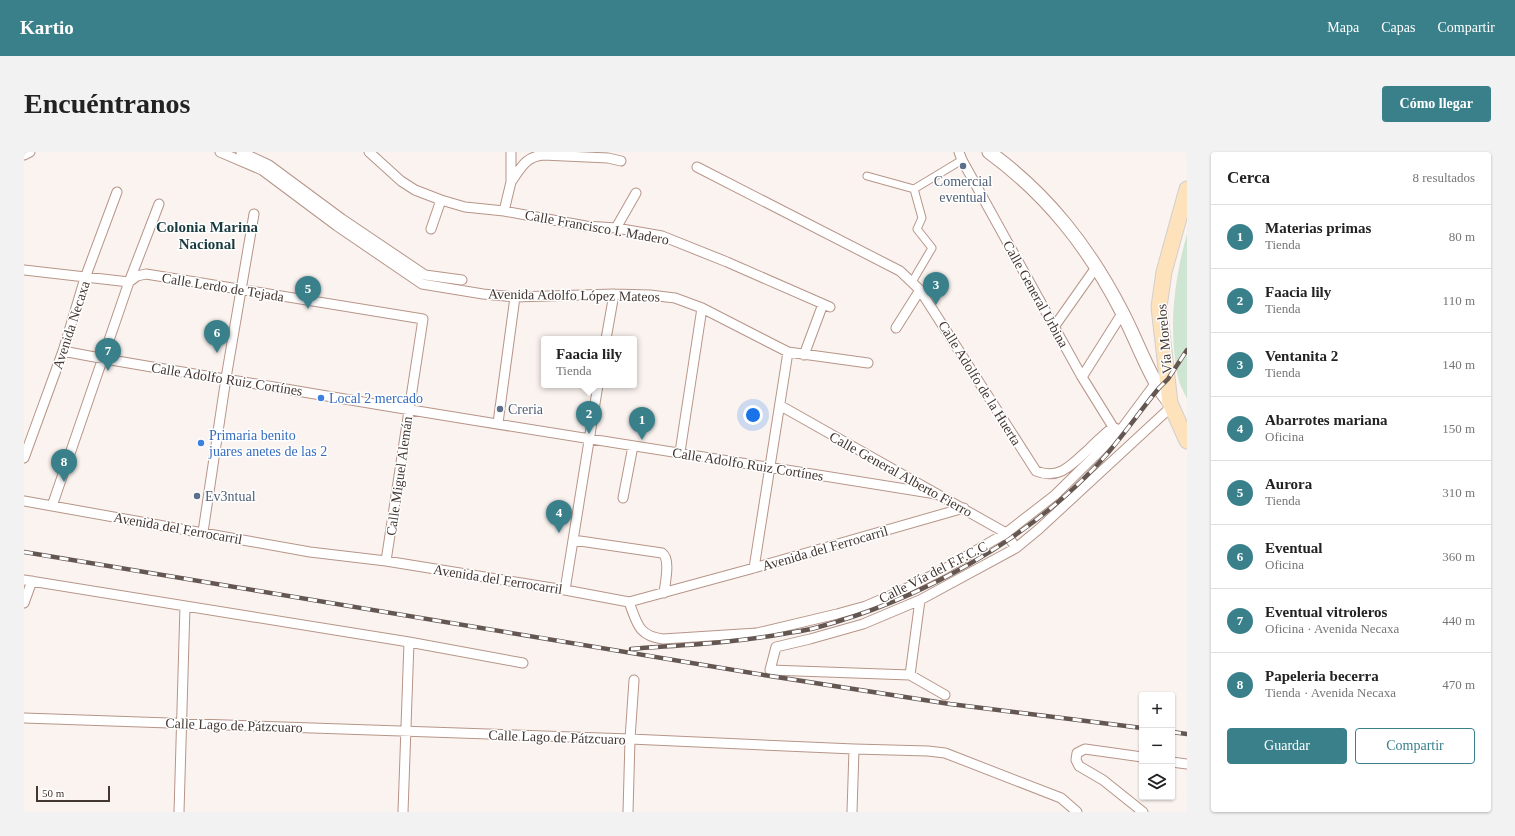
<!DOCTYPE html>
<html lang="es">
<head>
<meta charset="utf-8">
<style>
  body { margin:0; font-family:"Times New Roman",serif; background:#f2f2f2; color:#222 }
  .controls { position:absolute; right:12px; bottom:12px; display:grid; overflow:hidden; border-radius:4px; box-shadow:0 1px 3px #0004 }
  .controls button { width:36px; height:36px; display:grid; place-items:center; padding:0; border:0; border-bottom:1px solid #e0e0e0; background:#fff; color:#222; font:20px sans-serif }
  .scale { position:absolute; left:12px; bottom:10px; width:74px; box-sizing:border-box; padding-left:4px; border:2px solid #43352f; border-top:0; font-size:11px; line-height:14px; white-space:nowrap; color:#43352f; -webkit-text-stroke:3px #fff; paint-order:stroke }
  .you { position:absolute; left:729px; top:263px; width:14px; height:14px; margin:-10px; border:3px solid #fff; border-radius:50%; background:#1a73e8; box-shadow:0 0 0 6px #1a73e833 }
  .badge { display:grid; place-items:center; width:26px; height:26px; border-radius:50%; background:#3a808b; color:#fff; font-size:13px; font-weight:700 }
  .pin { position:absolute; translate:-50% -33px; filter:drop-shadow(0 1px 2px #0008) }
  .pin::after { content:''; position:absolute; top:21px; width:14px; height:12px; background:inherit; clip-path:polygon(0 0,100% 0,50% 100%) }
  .popup { position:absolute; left:517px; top:184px; width:96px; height:52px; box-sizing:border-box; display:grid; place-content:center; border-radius:4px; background:#fff; filter:drop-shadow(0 1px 3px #0005); font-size:13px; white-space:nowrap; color:#767676 }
  .popup b { font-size:15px; color:#222 }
  .popup::after { content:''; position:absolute; left:50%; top:100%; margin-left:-8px; border:8px solid transparent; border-top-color:#fff }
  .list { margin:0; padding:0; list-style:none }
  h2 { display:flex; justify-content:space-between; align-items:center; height:52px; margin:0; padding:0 16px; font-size:17px }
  h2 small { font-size:13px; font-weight:400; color:#767676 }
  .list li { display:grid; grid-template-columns:26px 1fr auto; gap:12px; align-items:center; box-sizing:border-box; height:64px; padding:0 16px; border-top:1px solid #e0e0e0 }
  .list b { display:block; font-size:15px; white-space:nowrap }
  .list p { margin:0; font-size:13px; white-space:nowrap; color:#767676 }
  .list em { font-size:13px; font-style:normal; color:#767676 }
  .actions { display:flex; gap:8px; padding:12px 16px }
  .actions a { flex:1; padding:9px 0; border:1px solid #3a808b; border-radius:4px; text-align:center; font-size:14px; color:#3a808b }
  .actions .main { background:#3a808b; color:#fff }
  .icon { flex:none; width:22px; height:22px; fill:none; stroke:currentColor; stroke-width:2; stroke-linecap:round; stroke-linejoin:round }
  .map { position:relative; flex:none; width:1163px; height:660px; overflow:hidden; border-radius:4px }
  header { display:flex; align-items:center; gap:24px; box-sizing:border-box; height:56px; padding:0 20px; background:#3a808b; color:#fff }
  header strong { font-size:19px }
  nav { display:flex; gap:22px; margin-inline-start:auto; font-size:14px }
  .intro { display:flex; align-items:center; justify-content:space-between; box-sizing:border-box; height:96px; padding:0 24px }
  h1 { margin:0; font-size:28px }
  .button { padding:10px 18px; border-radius:4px; background:#3a808b; color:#fff; font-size:14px; font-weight:700 }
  main { display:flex; gap:24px; padding:0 24px }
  aside { flex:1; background:#fff; border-radius:4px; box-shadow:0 1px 3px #0004 }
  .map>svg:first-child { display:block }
  .green { fill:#cee5d2 }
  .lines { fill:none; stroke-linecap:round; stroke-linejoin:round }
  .pedestrian-casing { stroke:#b79588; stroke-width:9 }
  .minor-casing { stroke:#b79588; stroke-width:11 }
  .secondary-casing { stroke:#b79588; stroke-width:15 }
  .primary-casing { stroke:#d2cfcd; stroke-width:17 }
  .pedestrian { stroke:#fff; stroke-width:7 }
  .minor { stroke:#fff; stroke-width:9 }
  .secondary { stroke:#fff; stroke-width:13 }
  .primary { stroke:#fde2bc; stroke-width:15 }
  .rail-casing { stroke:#645752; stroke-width:4.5 }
  .rail { stroke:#fff; stroke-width:3; stroke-dasharray:9; stroke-linecap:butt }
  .service-dot { fill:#5c6f8a; stroke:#fff; stroke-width:1.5 }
  .shop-dot { fill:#3f7fe0; stroke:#fff; stroke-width:1.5 }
  .labels { text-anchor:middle; stroke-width:3; stroke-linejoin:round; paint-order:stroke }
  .service-label { font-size:14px; fill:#4e5e75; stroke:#fff; text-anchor:start }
  .street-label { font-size:14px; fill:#43352f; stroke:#fff }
  .shop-label { font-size:14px; fill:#366cbe; stroke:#fff; text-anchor:start }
  .neighbourhood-label { font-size:15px; font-weight:bold; fill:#193a3f; stroke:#fff }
</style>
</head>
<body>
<header>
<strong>Kartio</strong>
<nav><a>Mapa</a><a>Capas</a><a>Compartir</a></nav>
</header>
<div class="intro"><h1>Encuéntranos</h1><a class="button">Cómo llegar</a></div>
<main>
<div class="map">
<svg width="1163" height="660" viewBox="0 0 1163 660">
  <rect width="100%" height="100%" fill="#faf3f0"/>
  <path class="green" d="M1163,82V247C1160,240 1155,232 1154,225C1144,178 1150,128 1163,82Z"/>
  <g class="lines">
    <g class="pedestrian-casing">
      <path id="pedestrian" d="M843,24L890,37
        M890,37L938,8
        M888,130L908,96L893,77L898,66L890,37"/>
    </g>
    <g class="minor-casing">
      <path id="minor" d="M196,0L238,18L313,74L398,132L459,142L491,145L590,142L626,143L651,146L678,156L764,200L844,211
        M217,0L245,13L318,67L401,123L438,128
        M345,0L377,29L391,38L417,48L441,55L480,59L562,74L592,76L638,84L703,110L806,155
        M935,0L938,8L1058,225L1089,275L1093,277
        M0,3L6,0
        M673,15L876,119L896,138L1012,319C1036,329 1049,311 1066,296C1073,289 1081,282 1089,275
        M487,30C497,16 501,5 519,3L584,6L597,9
        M480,59L487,30V0
        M592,76L612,41
        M407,77L417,48
        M0,118L105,130L113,124L122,122L399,167L362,409
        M1030,175L1073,114
        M872,176L896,138
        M582,187L590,142
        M39,199C109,213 180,223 250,235C470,273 691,306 912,342
        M780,203L799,152
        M1058,225L1099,160
        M757,254L982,381L992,396
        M474,271L491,145
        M656,300L678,156
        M0,306L39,199L61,126L93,40
        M599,346L609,294
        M0,349L286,400L362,409L541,438L605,450L730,416L940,356
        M28,354L105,130L135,52
        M179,380L202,226L230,62
        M549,388L638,401C647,407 641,431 640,441
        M730,416L764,200
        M0,428L385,490L499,511
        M541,438L574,233
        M605,450C613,471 614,484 639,487L733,481L813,462L842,454L877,439L917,419L982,381L1031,343L1096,279L1134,228
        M0,451L8,429
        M886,523L896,448
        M921,543L886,523L746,518L752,495L786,487L839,472L896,448L992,396L1015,377L1147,255
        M0,566L606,587L830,597L904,599L921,601L1037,646L1053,660
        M1118,605L1061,597L1053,601L1052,608L1055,614L1079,628L1119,660
        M1148,610L1163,612
        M155,660L161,454
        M379,660L385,490
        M604,660L606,587L610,528
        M828,660L830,597"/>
    </g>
    <g class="secondary-casing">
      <path id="secondary" d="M965,0C1024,43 1065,96 1098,160C1110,183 1119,208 1132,231C1136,238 1141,245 1146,251"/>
    </g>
    <g class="primary-casing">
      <path id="primary" d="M1163,37L1140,120L1135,155L1146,251L1163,289"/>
    </g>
    <use href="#pedestrian" class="pedestrian"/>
    <use href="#minor" class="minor"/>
    <use href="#secondary" class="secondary"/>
    <use href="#primary" class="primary"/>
    <g class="rail-casing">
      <path id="rail" d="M0,400L746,524L926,552L1118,576
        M607,497C658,493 708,491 758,482C769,480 780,479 791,476C893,449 1001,390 1073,313C1095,290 1115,260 1135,236L1144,227L1163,198
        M1148,580L1163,582"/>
    </g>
    <use href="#rail" class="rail"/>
  </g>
  <g class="service-dot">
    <circle cx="939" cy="14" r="4"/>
    <circle cx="476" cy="257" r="4"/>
    <circle cx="173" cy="344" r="4"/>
  </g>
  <g class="shop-dot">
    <circle cx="297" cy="246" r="4"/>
    <circle cx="177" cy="291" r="4"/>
  </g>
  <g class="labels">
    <g class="service-label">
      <text x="939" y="34" text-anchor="middle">Comercial<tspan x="939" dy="16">eventual</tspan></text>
      <text x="484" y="262">Creria</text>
      <text x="181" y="349">Ev3ntual</text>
    </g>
    <g class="street-label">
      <text transform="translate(573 75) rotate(10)" y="5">Calle Francisco I. Madero</text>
      <text transform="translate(199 135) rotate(9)" y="5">Calle Lerdo de Tejada</text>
      <text transform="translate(1012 142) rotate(61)" y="5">Calle General Urbina</text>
      <text transform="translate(550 143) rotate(1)" y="5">Avenida Adolfo López Mateos</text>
      <text transform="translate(47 173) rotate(-72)" y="5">Avenida Necaxa</text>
      <text transform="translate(1140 187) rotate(-95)" y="5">Vía Morelos</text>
      <text transform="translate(203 227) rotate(9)" y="5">Calle Adolfo Ruiz Cortínes</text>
      <text transform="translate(956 231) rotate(58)" y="5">Calle Adolfo de la Huerta</text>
      <text transform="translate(724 312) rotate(9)" y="5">Calle Adolfo Ruiz Cortínes</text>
      <text transform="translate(877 322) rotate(29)" y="5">Calle General Alberto Fierro</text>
      <text transform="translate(375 324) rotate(-82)" y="5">Calle Miguel Alemán</text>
      <text transform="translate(154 376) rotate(10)" y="5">Avenida del Ferrocarril</text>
      <text transform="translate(801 396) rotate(-16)" y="5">Avenida del Ferrocarril</text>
      <text transform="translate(909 420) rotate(-27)" y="5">Calle Vía del F.F.C.C</text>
      <text transform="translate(474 427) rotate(9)" y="5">Avenida del Ferrocarril</text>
      <text transform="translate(210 573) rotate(2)" y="5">Calle Lago de Pátzcuaro</text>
      <text transform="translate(533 585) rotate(2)" y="5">Calle Lago de Pátzcuaro</text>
    </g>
    <g class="shop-label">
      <text x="305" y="251">Local 2 mercado</text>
      <text x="185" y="288">Primaria benito<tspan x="185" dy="16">juares anetes de las 2</tspan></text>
    </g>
    <g class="neighbourhood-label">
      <text x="183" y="80">Colonia Marina<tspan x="183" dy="17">Nacional</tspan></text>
    </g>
  </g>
</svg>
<div class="controls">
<button>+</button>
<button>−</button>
<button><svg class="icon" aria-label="layers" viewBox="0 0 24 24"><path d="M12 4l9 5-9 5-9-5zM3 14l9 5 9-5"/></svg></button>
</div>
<div class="scale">50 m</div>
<div class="you"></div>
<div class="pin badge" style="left:618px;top:288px">1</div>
<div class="pin badge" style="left:565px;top:282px">2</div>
<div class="popup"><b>Faacia lily</b>Tienda</div>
<div class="pin badge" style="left:912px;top:153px">3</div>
<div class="pin badge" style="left:535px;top:381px">4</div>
<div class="pin badge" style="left:284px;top:157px">5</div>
<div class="pin badge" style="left:193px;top:201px">6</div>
<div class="pin badge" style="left:84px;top:219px">7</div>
<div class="pin badge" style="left:40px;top:330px">8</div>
</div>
<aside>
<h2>Cerca<small>8 resultados</small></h2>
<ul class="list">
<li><span class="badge">1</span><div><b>Materias primas</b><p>Tienda</p></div><em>80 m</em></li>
<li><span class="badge">2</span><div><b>Faacia lily</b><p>Tienda</p></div><em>110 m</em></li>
<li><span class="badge">3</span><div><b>Ventanita 2</b><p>Tienda</p></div><em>140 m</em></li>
<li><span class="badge">4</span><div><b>Abarrotes mariana</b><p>Oficina</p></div><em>150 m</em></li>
<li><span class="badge">5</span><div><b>Aurora</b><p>Tienda</p></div><em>310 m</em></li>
<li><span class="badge">6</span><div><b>Eventual</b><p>Oficina</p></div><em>360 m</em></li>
<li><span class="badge">7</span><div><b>Eventual vitroleros</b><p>Oficina · Avenida Necaxa</p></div><em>440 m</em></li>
<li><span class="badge">8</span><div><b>Papeleria becerra</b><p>Tienda · Avenida Necaxa</p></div><em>470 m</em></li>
</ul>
<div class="actions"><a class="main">Guardar</a><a>Compartir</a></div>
</aside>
</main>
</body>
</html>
